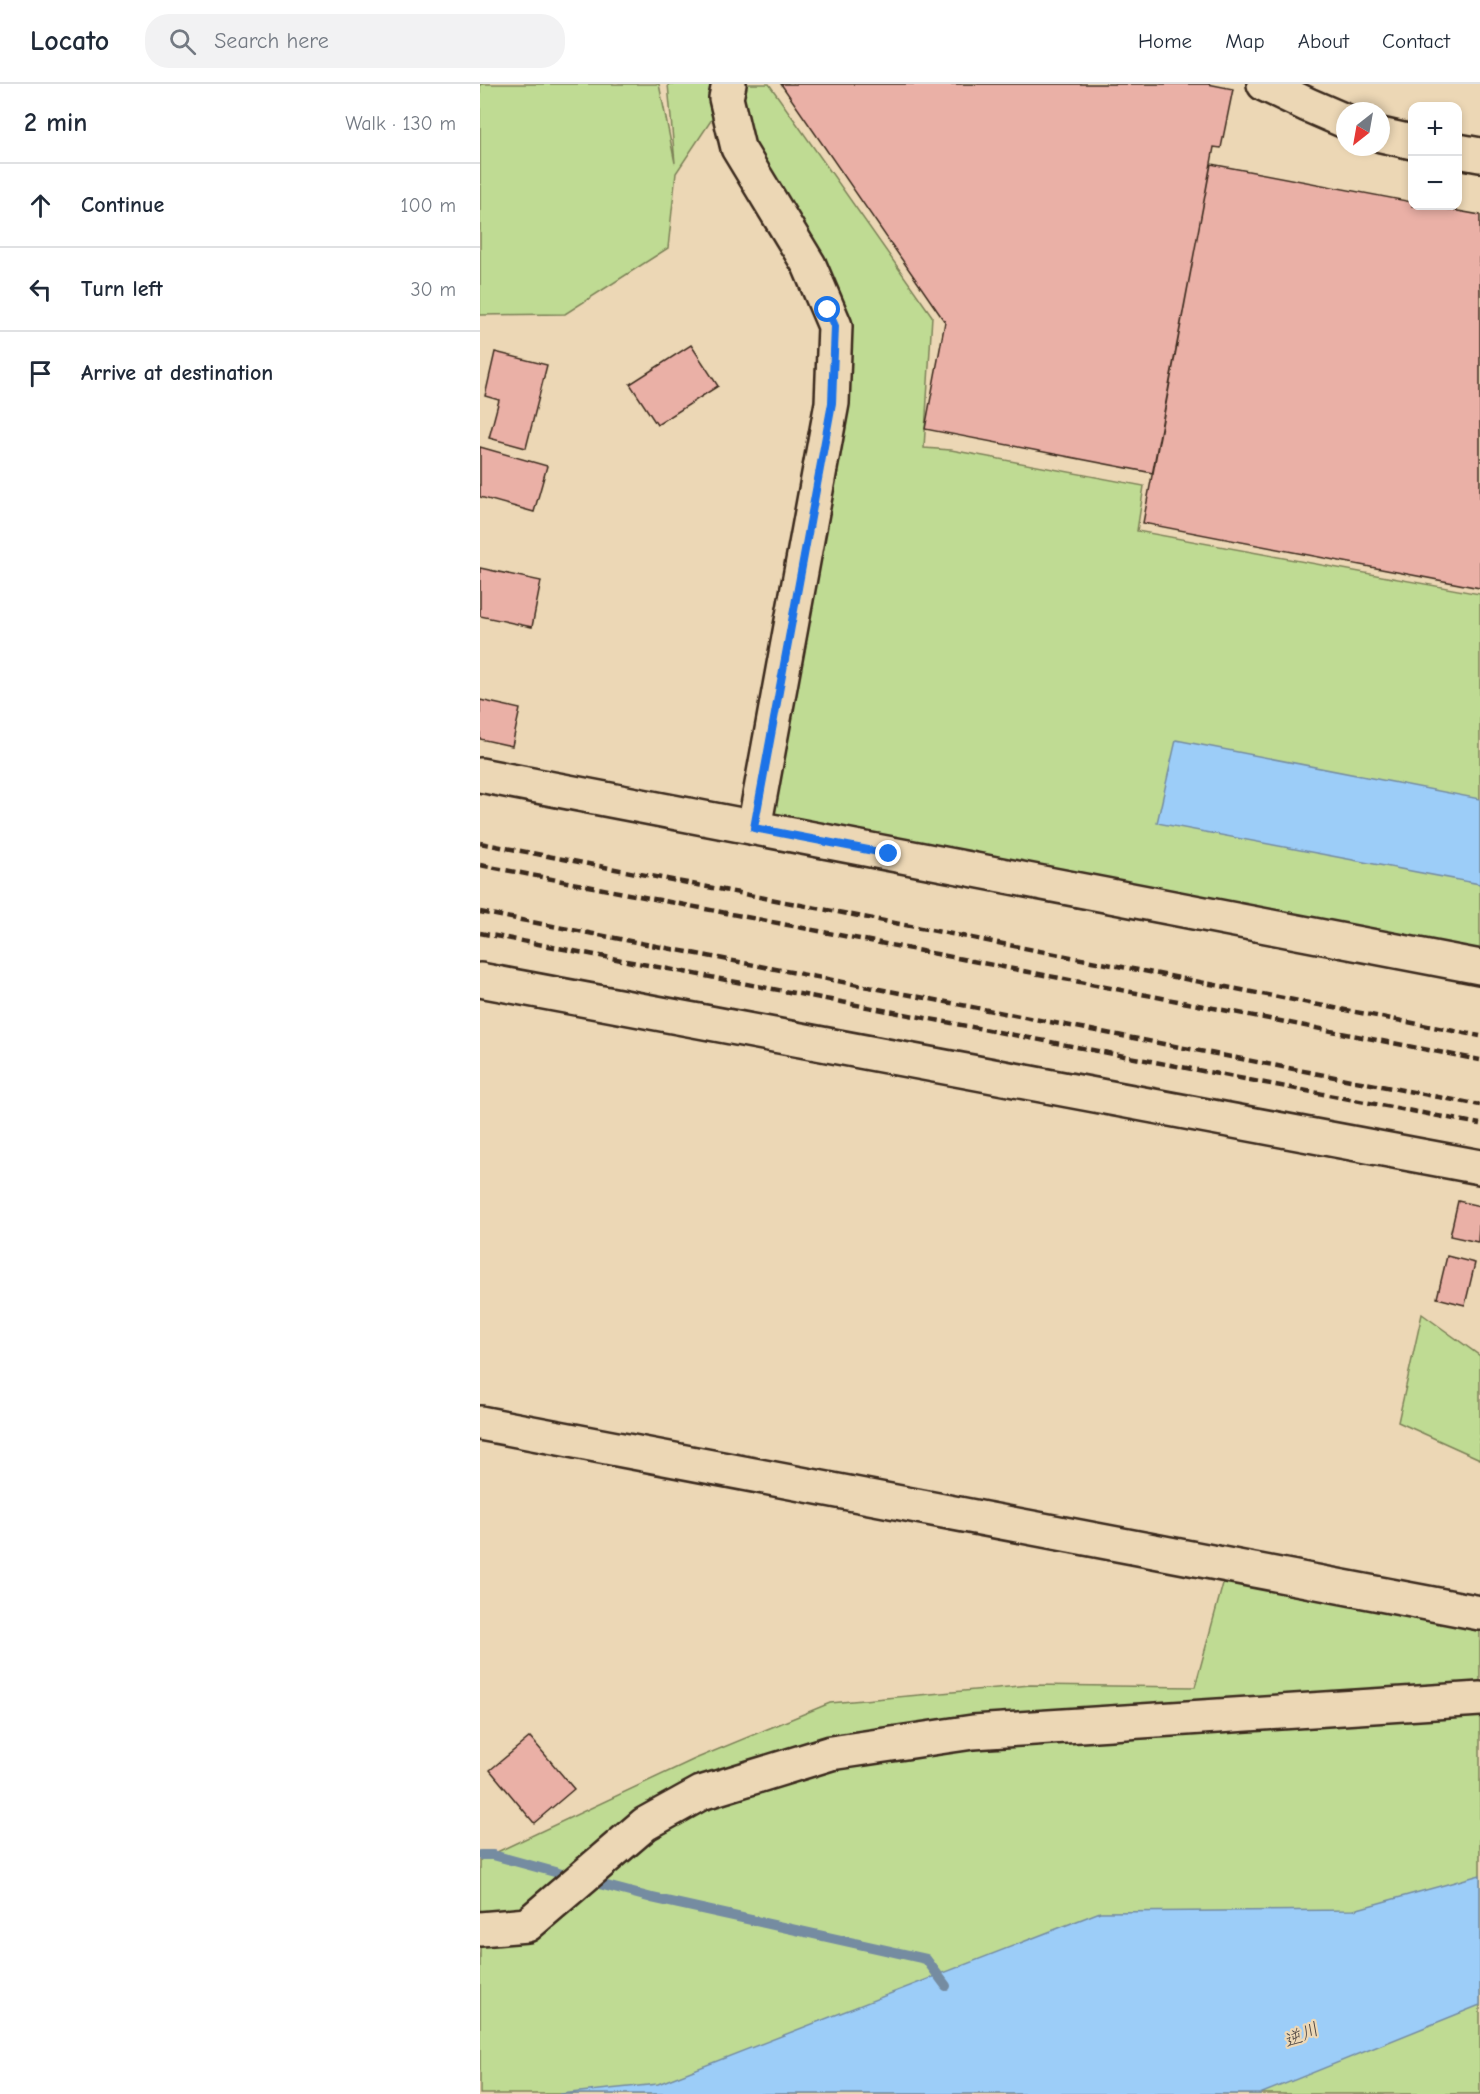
<!DOCTYPE html>
<html lang="en">
<head>
<meta charset="utf-8">
<style>
  body { margin:0; font-family:"Comic Neue","Klee One",sans-serif; background:#f2f2f3; color:#1f2937 }
  .controls { position:absolute; right:18px; top:18px; display:grid; overflow:hidden; border-radius:12px; box-shadow:0 3px 9px #0003 }
  .controls button { width:54px; height:54px; display:grid; place-items:center; padding:0; border:0; border-bottom:2px solid #e0e1e3; background:#fff; color:#1f2937; font:30px sans-serif }
  .compass { position:absolute; left:856px; top:18px; width:54px; height:54px; border-radius:50%; background:#fff; box-shadow:0 3px 9px #0003; rotate:211deg }
  .stop { position:absolute; width:18px; height:18px; margin:-14px; border:4px solid #1a73e8; border-radius:50%; background:#fff }
  .stop.end { background:#1a73e8; border-color:#fff; box-shadow:0 2px 6px #0008 }
  .list { margin:0; padding:0; list-style:none }
  h2 { display:flex; justify-content:space-between; align-items:center; height:78px; margin:0; padding:0 24px; font-size:26px }
  h2 small { font-size:20px; font-weight:400; color:#747a83 }
  .list li { display:grid; grid-template-columns:39px 1fr auto; gap:18px; align-items:center; box-sizing:border-box; height:84px; padding:0 24px; border-top:2px solid #e0e1e3 }
  .list b { display:block; font-size:22px; white-space:nowrap }
  .list em { font-size:20px; font-style:normal; color:#747a83 }
  .icon { flex:none; width:33px; height:33px; fill:none; stroke:currentColor; stroke-width:2; stroke-linecap:round; stroke-linejoin:round }
  .map { position:relative; flex:none; width:1000px; height:2010px; overflow:hidden }
  header { display:flex; align-items:center; gap:36px; box-sizing:border-box; height:84px; padding:0 30px; background:#fff; border-bottom:2px solid #e0e1e3 }
  header strong { font-size:28px }
  nav { display:flex; gap:33px; margin-inline-start:auto; font-size:21px }
  .search { width:420px; height:54px; background:#f2f2f3; display:flex; align-items:center; gap:15px; box-sizing:border-box; padding:0 21px; border-radius:24px; color:#747a83; font-size:22px }
  main { display:flex }
  aside { flex:1; background:#fff }
  .map>svg:first-child { display:block }
  .green { fill:#bfdb93; stroke:#7d8258; stroke-width:1.5 }
  .water { fill:#9ccdf8; stroke:#758ca1; stroke-width:1.5 }
  .lines { fill:none; stroke-linecap:round; stroke-linejoin:round }
  .stream { stroke:#758ca1; stroke-width:10 }
  .building { fill:#eab0a6; stroke:#3b2a1e; stroke-width:1.5 }
  .minor-casing { stroke:#3b2a1e; stroke-width:38 }
  .minor { stroke:#ecd7b5; stroke-width:33 }
  .rail { stroke:#3b2a1e; stroke-width:4.5; stroke-dasharray:9 4.5; stroke-linecap:butt }
  .route { stroke:#1a73e8; stroke-width:8 }
  .labels { text-anchor:middle; stroke-width:4.5; stroke-linejoin:round; paint-order:stroke }
  .water-label { font-size:18px; font-style:italic; fill:#4a423f; stroke:#ecd7b5 }
</style>
</head>
<body>
<header>
<strong>Locato</strong>
<div class="search"><svg class="icon" aria-label="search" viewBox="0 0 24 24"><circle cx="10" cy="10" r="6"/><path d="M15 15l6 6"/></svg>Search here</div>
<nav><a>Home</a><a>Map</a><a>About</a><a>Contact</a></nav>
</header>
<main>
<aside>
<h2>2 min<small>Walk · 130 m</small></h2>
<ul class="list">
<li><svg class="icon" aria-label="ahead" viewBox="0 0 24 24"><path d="M12 20V5M6 11l6-6 6 6"/></svg><div><b>Continue</b></div><em>100 m</em></li>
<li><svg class="icon" aria-label="left" viewBox="0 0 24 24"><path d="M17 20v-9H6M10 6l-5 5 5 5"/></svg><div><b>Turn left</b></div><em>30 m</em></li>
<li><svg class="icon" aria-label="arrive" viewBox="0 0 24 24"><path d="M6 21V4h12l-3 4 3 4H6"/></svg><div><b>Arrive at destination</b></div></li>
</ul>
</aside>
<div class="map">
<svg width="1000" height="2010" viewBox="0 0 1000 2010">
  <rect width="100%" height="100%" fill="#ecd7b5"/>
  <filter id="ink" filterUnits="userSpaceOnUse"><feTurbulence type="fractalNoise" baseFrequency=".0167" numOctaves="2"/><feDisplacementMap in="SourceGraphic" scale="12" xChannelSelector="R" yChannelSelector="G"/><feConvolveMatrix kernelMatrix="1 2 1 2 8 2 1 2 1" color-interpolation-filters="sRGB"/></filter>
  <g filter="url(#ink)">
    <path class="green" d="M0,0H179L195,79L188,0H289L452,232L444,364L471,366L664,402L657,447L1000,510V883L276,733L352,319L348,226L246,14L196,89L188,164L85,230L0,231Z
      M942,1230L1000,1272V1375L918,1338Z
      M748,1481L1000,1529V2010H0V1776L215,1675L350,1619L550,1601L715,1603Z"/>
    <path class="water" d="M696,656L1000,715V800L677,739Z
      M1000,1791V1921L780,2010H80L178,2000L620,1828L874,1826Z"/>
    <g class="lines">
      <path class="stream" d="M0,1771H13L93,1793
        M108,1797L172,1814L446,1875L466,1902"/>
    </g>
    <path class="building" d="M301,0H728L753,5L741,64L734,63L673,389L445,345L465,238Z
      M731,80L932,118V122H950L1000,131V504L663,439Z
      M211,261L238,302L177,341L150,300Z
      M15,268L67,281L46,364L9,354L19,316L5,312Z
      M0,363L67,382L54,428L0,413Z
      M0,484L61,497L52,543L0,532Z
      M0,616L40,625L32,662L0,655Z
      M978,1117L1000,1122L998,1158L970,1152Z
      M967,1172L995,1179L985,1221L957,1214Z
      M50,1653L94,1705L54,1739L10,1686Z"/>
    <g class="lines">
      <g class="minor-casing">
        <path id="minor" d="M249,0L246,14L258,64L329,181L355,242L352,319L274,744
          M784,0L828,21L865,37
          M901,51L932,58
          M978,67L1000,71
          M0,691L1000,883
          M0,896L1000,1083
          M0,1339L1000,1529
          M0,1845L47,1841L165,1740L221,1709L351,1669L493,1648L1000,1615"/>
      </g>
      <use href="#minor" class="minor"/>
      <path class="rail" d="M0,759L1000,952
        M0,781L1000,976
        M0,828L1000,1021
        M0,849L1000,1040"/>
    </g>
  </g>
  <g class="lines" filter="url(#ink)">
    <path class="route" d="M348,226L355,242L352,319L274,744L409,770"/>
  </g>
  <g class="labels">
    <g class="water-label">
      <text transform="translate(821 1951) rotate(-24)" y="6">逆川</text>
    </g>
  </g>
</svg>
<div class="controls">
<button>+</button>
<button>−</button>
</div>
<svg class="compass" viewBox="-18 -18 36 36"><path d="M0-13l5 13h-10z" fill="#e53935"/><path d="M0 13l5-13h-10z" fill="#747a83"/></svg>
<div class="stop" style="left:348px;top:226px"></div>
<div class="stop end" style="left:409px;top:770px"></div>
</div>
</main>
</body>
</html>
